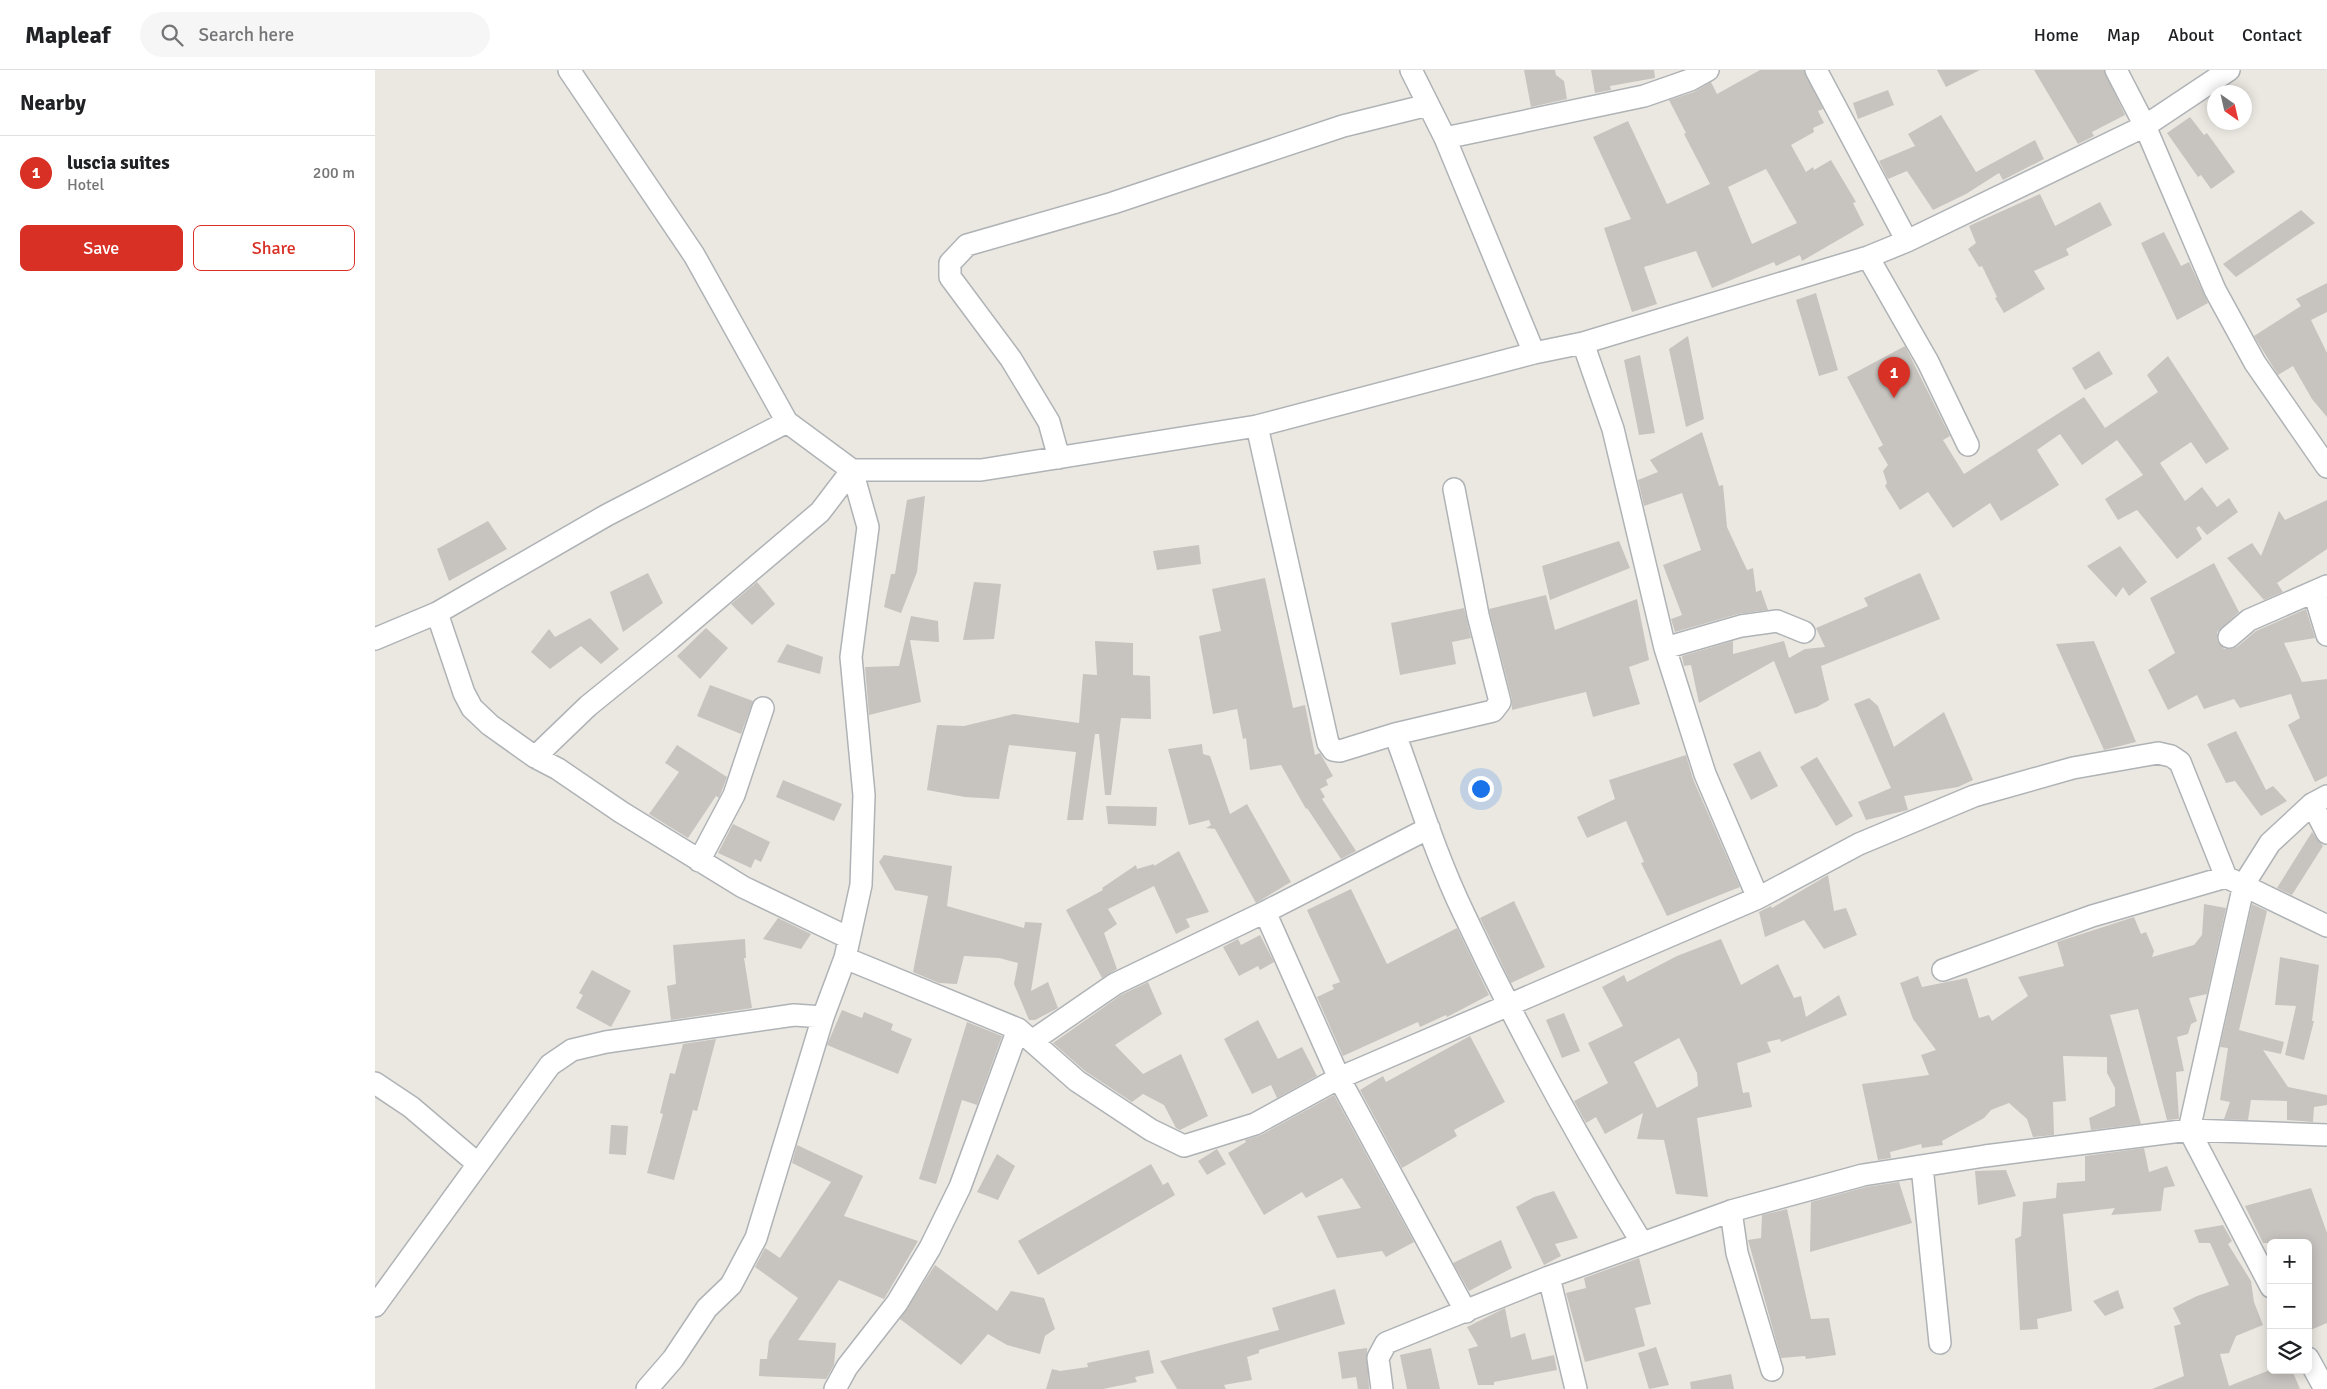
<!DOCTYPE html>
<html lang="en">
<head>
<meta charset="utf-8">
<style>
  body { margin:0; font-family:Signika,sans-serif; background:#f6f6f6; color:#202124 }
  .controls { position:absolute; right:15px; bottom:15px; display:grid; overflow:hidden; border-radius:8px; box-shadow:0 2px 12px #0003 }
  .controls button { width:45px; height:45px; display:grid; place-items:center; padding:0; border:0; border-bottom:1px solid #e0e0e0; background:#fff; color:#202124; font:25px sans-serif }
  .compass { position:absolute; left:1832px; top:15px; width:45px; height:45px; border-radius:50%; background:#fff; box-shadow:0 2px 12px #0003; rotate:146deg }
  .you { position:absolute; left:1105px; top:718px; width:18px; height:18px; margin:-12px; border:4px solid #fff; border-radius:50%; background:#1a73e8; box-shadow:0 0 0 8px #1a73e833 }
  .badge { display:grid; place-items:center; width:32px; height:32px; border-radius:50%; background:#d93025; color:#fff; font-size:16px; font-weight:700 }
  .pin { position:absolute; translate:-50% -41px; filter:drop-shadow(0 1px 2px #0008) }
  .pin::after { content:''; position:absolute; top:26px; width:18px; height:15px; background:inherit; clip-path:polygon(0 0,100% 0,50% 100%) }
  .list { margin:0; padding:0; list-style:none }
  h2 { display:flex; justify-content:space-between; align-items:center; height:65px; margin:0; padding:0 20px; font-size:21px }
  h2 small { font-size:16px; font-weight:400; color:#757577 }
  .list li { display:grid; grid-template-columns:32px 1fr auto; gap:15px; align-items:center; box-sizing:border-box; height:75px; padding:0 20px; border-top:1px solid #e0e0e0 }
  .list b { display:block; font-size:19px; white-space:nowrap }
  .list p { margin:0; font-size:16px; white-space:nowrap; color:#757577 }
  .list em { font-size:16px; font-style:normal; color:#757577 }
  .actions { display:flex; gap:10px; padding:15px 20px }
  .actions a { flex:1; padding:11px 0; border:1px solid #d93025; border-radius:8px; text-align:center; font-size:18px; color:#d93025 }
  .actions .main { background:#d93025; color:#fff }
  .icon { flex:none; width:28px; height:28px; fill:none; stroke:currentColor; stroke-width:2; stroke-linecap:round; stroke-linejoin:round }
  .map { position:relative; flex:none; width:1952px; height:1319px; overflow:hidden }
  header { display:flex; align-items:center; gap:30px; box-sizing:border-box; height:70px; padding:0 25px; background:#fff; border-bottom:1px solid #e0e0e0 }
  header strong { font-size:24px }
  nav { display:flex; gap:28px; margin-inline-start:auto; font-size:18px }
  .search { width:350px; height:45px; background:#f6f6f6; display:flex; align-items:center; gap:12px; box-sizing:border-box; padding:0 18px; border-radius:28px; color:#757577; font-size:19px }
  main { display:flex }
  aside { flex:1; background:#fff }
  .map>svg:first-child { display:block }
  .building { fill:#c7c3bf; fill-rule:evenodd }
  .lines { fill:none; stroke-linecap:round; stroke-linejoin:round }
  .minor-casing { stroke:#afb3b6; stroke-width:24 }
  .minor { stroke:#fff; stroke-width:21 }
</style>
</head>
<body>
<header>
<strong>Mapleaf</strong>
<div class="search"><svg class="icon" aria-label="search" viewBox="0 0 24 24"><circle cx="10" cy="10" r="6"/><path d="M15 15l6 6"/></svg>Search here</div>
<nav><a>Home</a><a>Map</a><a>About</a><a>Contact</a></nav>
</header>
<main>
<aside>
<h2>Nearby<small></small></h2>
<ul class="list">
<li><span class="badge">1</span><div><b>luscia suites</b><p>Hotel</p></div><em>200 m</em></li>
</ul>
<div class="actions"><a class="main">Save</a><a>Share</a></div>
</aside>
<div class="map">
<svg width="1952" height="1319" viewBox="0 0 1952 1319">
  <rect width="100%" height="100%" fill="#ebe8e2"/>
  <path class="building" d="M1149,0H1180L1181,5L1189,11L1192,29L1156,37Z
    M1216,0H1279L1280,8L1235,16L1236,20L1220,23Z
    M1385,0H1429L1448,39L1443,41L1449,53L1438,58L1439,62L1416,75L1431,102L1438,97L1439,100L1456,90L1481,132L1478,133L1489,155L1427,191L1425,185L1401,196L1399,192L1337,218L1321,181L1269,197L1282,234L1257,242L1229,158L1256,149L1218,67L1253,51L1292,134L1335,114L1309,64L1311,63L1294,30L1319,22L1336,12L1342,24ZM1391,99L1422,153L1377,174L1353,117Z
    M1562,0H1605L1571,17Z
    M1659,0H1729L1750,45L1717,62L1719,66L1703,74Z
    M1513,20L1519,35L1483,49L1478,33Z
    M1566,45L1601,102L1660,70L1669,89L1628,110L1624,103L1591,124L1558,140L1532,101L1513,109L1504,91L1540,76L1533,64Z
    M1815,47L1829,65L1832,63L1860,102L1836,119L1826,105L1823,107L1792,63Z
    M1665,124L1680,156L1725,132L1737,155L1691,179L1694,185L1659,201L1670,219L1629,243L1620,228L1622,227L1607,196L1604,197L1593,179L1601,173L1594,156Z
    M1926,140L1940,153L1861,207L1848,194Z
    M1789,162L1806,196L1814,192L1833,233L1802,250L1766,173Z
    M1952,213V242L1936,250L1952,283V347L1937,329L1918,296L1903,305L1879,266L1926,236L1921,229Z
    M1441,223L1463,300L1444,306L1421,230Z
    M1313,266L1329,349L1311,357L1294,279Z
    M1530,276L1575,366L1568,370L1589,404L1709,327L1730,358L1783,322L1772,305L1793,286L1854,379L1831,394L1816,372L1785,393L1810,431L1827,417L1842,437L1854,428L1863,442L1832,465L1824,456L1821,458L1827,469L1802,489L1762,440L1743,450L1730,429L1768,405L1742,370L1707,395L1685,364L1662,380L1684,415L1626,451L1615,433L1578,458L1553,422L1525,440L1510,416L1512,413L1508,401L1513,395L1503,378L1508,375L1472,307Z
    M1724,281L1738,304L1710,320L1697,298Z
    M1265,285L1280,363L1264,365L1249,290Z
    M1327,362L1344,416L1348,415L1352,457L1372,500L1378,498L1381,522L1386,520L1393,540L1363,544L1300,562L1296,549L1307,545L1288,495L1326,480L1307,423L1269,436L1263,410L1283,402L1275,390Z
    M550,426L542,502L526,543L509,537L516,504H520L532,430Z
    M1952,430V479L1902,513L1908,522L1889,530L1852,488L1877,473L1886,486L1904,441L1910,450Z
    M113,451L132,479L74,511L62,479Z
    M1244,471L1255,498L1175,530L1167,496Z
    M824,475L826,494L782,500L778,481Z
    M1745,476L1772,512L1754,526L1748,517L1741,527L1712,496Z
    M1839,493L1864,542L1842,562V570L1849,579L1862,577L1881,561L1931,539L1940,568L1909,573L1927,612L1952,609V706L1940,712L1913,655L1925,648L1916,624L1865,638L1859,629L1829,639L1822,625L1793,640L1773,600L1800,583L1775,528Z
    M273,503L288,533L248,562L235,522Z
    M1545,503L1565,549L1446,596L1454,630L1442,637L1420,644L1399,591L1324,633L1316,595L1309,596L1307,586L1358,571V584L1409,571L1414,588L1430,579L1450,577L1441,558L1493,536L1489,528Z
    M890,508L918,638L930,635L940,685L945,683L958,706L951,710L953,715L945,719L950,727L947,729L981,781L966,789L932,738L931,739L906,695L875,700L871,668L868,669L862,639L838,644L824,566L846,561L837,519Z
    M382,512L400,534L377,555L356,534Z
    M599,512L626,514L619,569L588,570Z
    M1171,525L1180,560L1262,529L1274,590L1254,597L1265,634L1218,647L1211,622L1137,640V629L1114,539Z
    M1089,538L1096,568L1077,572L1081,594L1025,605L1016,553Z
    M536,546L563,551L564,572L535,570L546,632L494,645L490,597L524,596Z
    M215,548L244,579L226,594L206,576L175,599L156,582L174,559L180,567Z
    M331,558L353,578L325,609L302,586Z
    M720,571L758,573V605L775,606L776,649L746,648L736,725H730L724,664H720L708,750H692L701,682L634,675L624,729L590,727L552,720L562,655L589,656L639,644L704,653L708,604L722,605Z
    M1719,571L1761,672L1729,680L1681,574Z
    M412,574L448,587L445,604L402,592Z
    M335,615L378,631L366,664L322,646Z
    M1494,628L1503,636L1519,677L1569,642L1598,710L1583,717L1529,726L1533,740L1491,750L1483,732L1516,718L1479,634Z
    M1861,661L1891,720L1898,716L1912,731L1886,746L1860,711L1851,713L1832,674Z
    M827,674L828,684L835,686L855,744L872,734L916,812L881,833L840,759L831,758L836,755L834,750L814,755L793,679Z
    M302,675L352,707L344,728L341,726L313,768L274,744L304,702L290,693Z
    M1385,681L1403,716L1376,730L1358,694Z
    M1311,685L1318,709L1365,817L1292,846L1266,793L1269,792L1251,751L1212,768L1202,747L1240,729L1234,710Z
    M1442,687L1478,746L1461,756L1425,697Z
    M408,710L467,734L459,751L401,727Z
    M731,736L782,737L781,756L733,754Z
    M358,754L395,772L386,792L380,789L376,798L343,783Z
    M1937,762L1948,776L1917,825L1902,818Z
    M804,781L834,842L811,849L815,857L801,864L779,816L733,839L742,854L729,863L742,899L727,908L691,840L728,820L727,818L761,795L762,799L779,794V796Z
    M509,785L577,796L572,836L649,858L650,852L667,853L656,921L673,912L683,938L660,950H654L639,914L643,893L624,888L589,886L582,914L564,913L538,902L553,826L520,820L504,792Z
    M1453,805L1459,841L1471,838L1482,865L1449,879L1429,850L1390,867L1384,842L1396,836L1397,838Z
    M976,819L1012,894L1082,858L1114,925L1072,947L1071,945L1045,957L1043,952L968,986L942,927L959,919L957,915L965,912L932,840Z
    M1139,831L1170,897L1136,913L1105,848Z
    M1829,834L1851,838L1832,924L1814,928L1822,951L1816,954L1813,964L1802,967L1809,1001L1801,1002L1804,1049L1792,1050L1763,939L1735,945L1766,1054L1716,1060L1714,1048L1740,1036V1018L1732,1003V987L1688,986L1691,1031L1678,1032L1679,1065L1658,1067L1652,1049L1634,1033L1616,1040L1609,1048L1567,1071L1568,1075L1547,1078L1546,1074L1515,1082L1516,1088L1503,1090L1487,1014L1554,1005L1546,985L1561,980L1538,949L1525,913L1543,906L1547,917L1592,908L1604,948L1614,945L1617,951L1653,926L1643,907L1689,896L1682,872L1759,847L1766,864L1771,862L1779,881L1777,887L1819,875L1827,865Z
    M1877,834L1892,841L1864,960L1909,972L1906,984L1888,980L1913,1017L1952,1025V1035L1939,1037L1938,1052L1912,1050V1031L1876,1030L1873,1050L1849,1049L1855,1032L1845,1030L1853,978L1845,977Z
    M403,848L436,864L426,879L388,869Z
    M885,865L899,892L885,900L883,896L864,906L848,877L863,869L866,875Z
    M370,869L371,888H369L377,938L296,950L292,916L301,914L298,875Z
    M1346,869L1366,915L1403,894L1419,928L1426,926L1431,947L1464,925L1472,945L1406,972L1405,969L1392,972L1396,982L1362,993L1368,1023L1374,1022L1377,1037L1322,1048L1333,1127L1301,1124L1289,1070L1262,1069L1268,1043L1230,1064L1221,1047L1211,1053L1199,1031L1233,1013L1213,973L1248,956L1227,917L1249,905L1252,912L1302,886ZM1304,968L1322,1003L1323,1016L1282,1038L1259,992Z
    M1905,887L1944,895L1937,951H1939L1929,990L1910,985L1921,936L1900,935Z
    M217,900L256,921L236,957L201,938L208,925L204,923Z
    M773,912L787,944L740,975L768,1004L806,984L833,1046L805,1060L801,1058L789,1035L768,1024L757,1032L710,1001L678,973L746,925Z
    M467,940L487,948L489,942L518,954L516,960L537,969L523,1004L452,975Z
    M1189,943L1205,981L1187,988L1171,950Z
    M883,950L903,989L927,977L942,1006L902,1028L896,1015L877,1024L849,969Z
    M592,952L627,966L602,1035L587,1030L561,1114L544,1109Z
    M1095,966L1130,1032L1079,1060L1082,1066L1027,1098L985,1020L1008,1006L1011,1012Z
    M341,969L322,1041L318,1040L299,1110L272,1103L288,1044L285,1043L295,1003L300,1004L308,974Z
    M959,1025L1039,1172L1011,1187L1007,1181L962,1188L942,1146L986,1138L967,1108L931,1128L927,1122L889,1145L853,1083L871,1072L870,1070L886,1065Z
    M236,1055L253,1056L251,1085L234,1084Z
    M422,1075L488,1106L469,1146L543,1171L509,1229L464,1210L423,1270L461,1273L459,1295L451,1309L384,1306L385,1289H392L394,1271L423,1228L380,1197L390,1178L405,1188L456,1112L417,1093Z
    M1769,1078L1774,1102L1792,1096L1800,1116L1789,1118L1786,1141L1736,1145L1740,1138L1688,1144L1697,1241L1662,1249L1663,1259L1645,1260L1640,1169L1646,1166L1648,1132L1681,1128L1682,1113L1710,1111V1086Z
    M842,1079L851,1094L832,1105L823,1091Z
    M622,1084L640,1096L623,1130L602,1122Z
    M776,1094L788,1115L793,1112L800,1125L663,1205L643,1171Z
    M1631,1100L1641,1126L1603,1135L1600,1101Z
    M1524,1112L1537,1153L1435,1182L1436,1132L1491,1117Z
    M1936,1118L1952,1163V1253L1933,1261V1173H1888L1870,1136Z
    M1179,1121L1203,1168L1180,1174L1186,1186L1169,1195L1141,1137L1159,1127Z
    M1412,1139L1436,1249L1454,1248L1461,1285L1431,1289L1430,1286L1406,1288L1373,1170L1386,1168L1387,1145Z
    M1848,1155L1857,1171L1853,1174L1876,1211L1879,1232L1888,1255L1861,1266L1854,1283L1845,1284L1854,1316L1895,1300H1917L1925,1319H1777L1809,1306L1799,1256L1806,1254L1798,1238L1822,1226L1854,1215L1835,1173H1824L1819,1160Z
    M1126,1170L1137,1198L1094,1221L1078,1193Z
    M1264,1188L1276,1234L1260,1238L1270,1276L1210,1292L1191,1223L1211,1218L1209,1208Z
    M560,1195L622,1241L636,1221L669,1228L680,1259L670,1266L665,1284L632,1275L613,1264L586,1295L525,1249Z
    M960,1219L970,1254L884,1280V1283L872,1287L877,1310L849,1315L851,1319H802L785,1291L904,1260L897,1238Z
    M1743,1220L1749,1238L1730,1246L1718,1231Z
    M1130,1238L1136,1268L1150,1263L1157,1290L1179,1285L1182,1300L1119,1312V1315H1103L1093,1279L1103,1276L1092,1257Z
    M1281,1277L1294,1315L1274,1319L1263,1283Z
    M992,1278L994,1319H983L981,1307L967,1309L963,1282Z
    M1056,1278L1065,1319H1032L1025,1285Z
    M774,1280L779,1303L760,1307L762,1312L728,1319H671L677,1299L685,1301L713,1297L712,1293Z
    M1356,1304L1359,1319H1316L1315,1312Z"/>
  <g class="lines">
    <g class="minor-casing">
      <path id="minor" d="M194,0L319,185L412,352L477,400H606L882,356L1159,283L1208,273L1493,187L1532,171L1770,56L1854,0
        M1036,0L1070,68L1159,283
        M1441,0L1532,171
        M1741,0L1770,56L1840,220L1880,293L1952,397
        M1070,68L1269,26L1315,10L1333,0
        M1493,187L1553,292L1593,375
        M1208,273L1238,359L1290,578L1330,704L1383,828
        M882,356L953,673L958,680L965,681L1020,664L1118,641L1125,632L1103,545L1079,419
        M684,388L674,352L636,289L575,207V193L592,175L738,133L968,56L1053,35
        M1939,522L1952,565
        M62,543L89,623L97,638L115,655L160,687L183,699L246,742L368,817L474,868
        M1854,567L1874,550L1952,516
        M0,569L62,543L232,445L412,352
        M1290,578L1366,556L1402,551L1429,562
        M1020,664C1042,724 1061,786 1089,844C1142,957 1202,1067 1267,1173
        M160,687L213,636L292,572L445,442L477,400
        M1937,734L1952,763
        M324,791L359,725L388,638
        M890,842L964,1008L1091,1242
        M470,888L643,959L702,1011L776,1060L809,1076L880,1054L964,1008L1383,828L1484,774L1599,726L1698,698L1783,683L1796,686L1805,692L1851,807
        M1568,900L1717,846L1851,807L1952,856
        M657,971L740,914L890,842L1054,758
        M0,1013L36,1037L103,1094
        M1547,1096L1565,1273
        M1356,1141L1362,1183L1397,1300
        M1174,1207L1201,1319
        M1896,1217L1814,1060L1869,814L1895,773L1937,734L1952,726
        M0,1236L175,995L197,980L231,972L419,945L448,947L470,888L486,815L489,725L476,587L493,457L477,400
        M1933,1288L1950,1319
        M272,1319L298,1289L332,1238L356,1215L381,1168L448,947
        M460,1319L472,1297L522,1233L555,1178L585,1117L643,959
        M1007,1319L1003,1288L1011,1273L1174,1207L1356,1141L1488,1105L1610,1086L1814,1060L1952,1065"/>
    </g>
    <use href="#minor" class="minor"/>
  </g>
</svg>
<div class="controls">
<button>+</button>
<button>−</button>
<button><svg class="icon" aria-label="layers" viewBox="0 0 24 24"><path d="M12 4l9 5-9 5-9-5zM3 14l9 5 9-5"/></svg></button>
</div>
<svg class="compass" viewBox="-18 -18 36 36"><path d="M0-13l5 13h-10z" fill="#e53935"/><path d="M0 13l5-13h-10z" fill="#757577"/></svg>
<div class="you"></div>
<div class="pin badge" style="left:1519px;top:328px">1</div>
</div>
</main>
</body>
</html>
